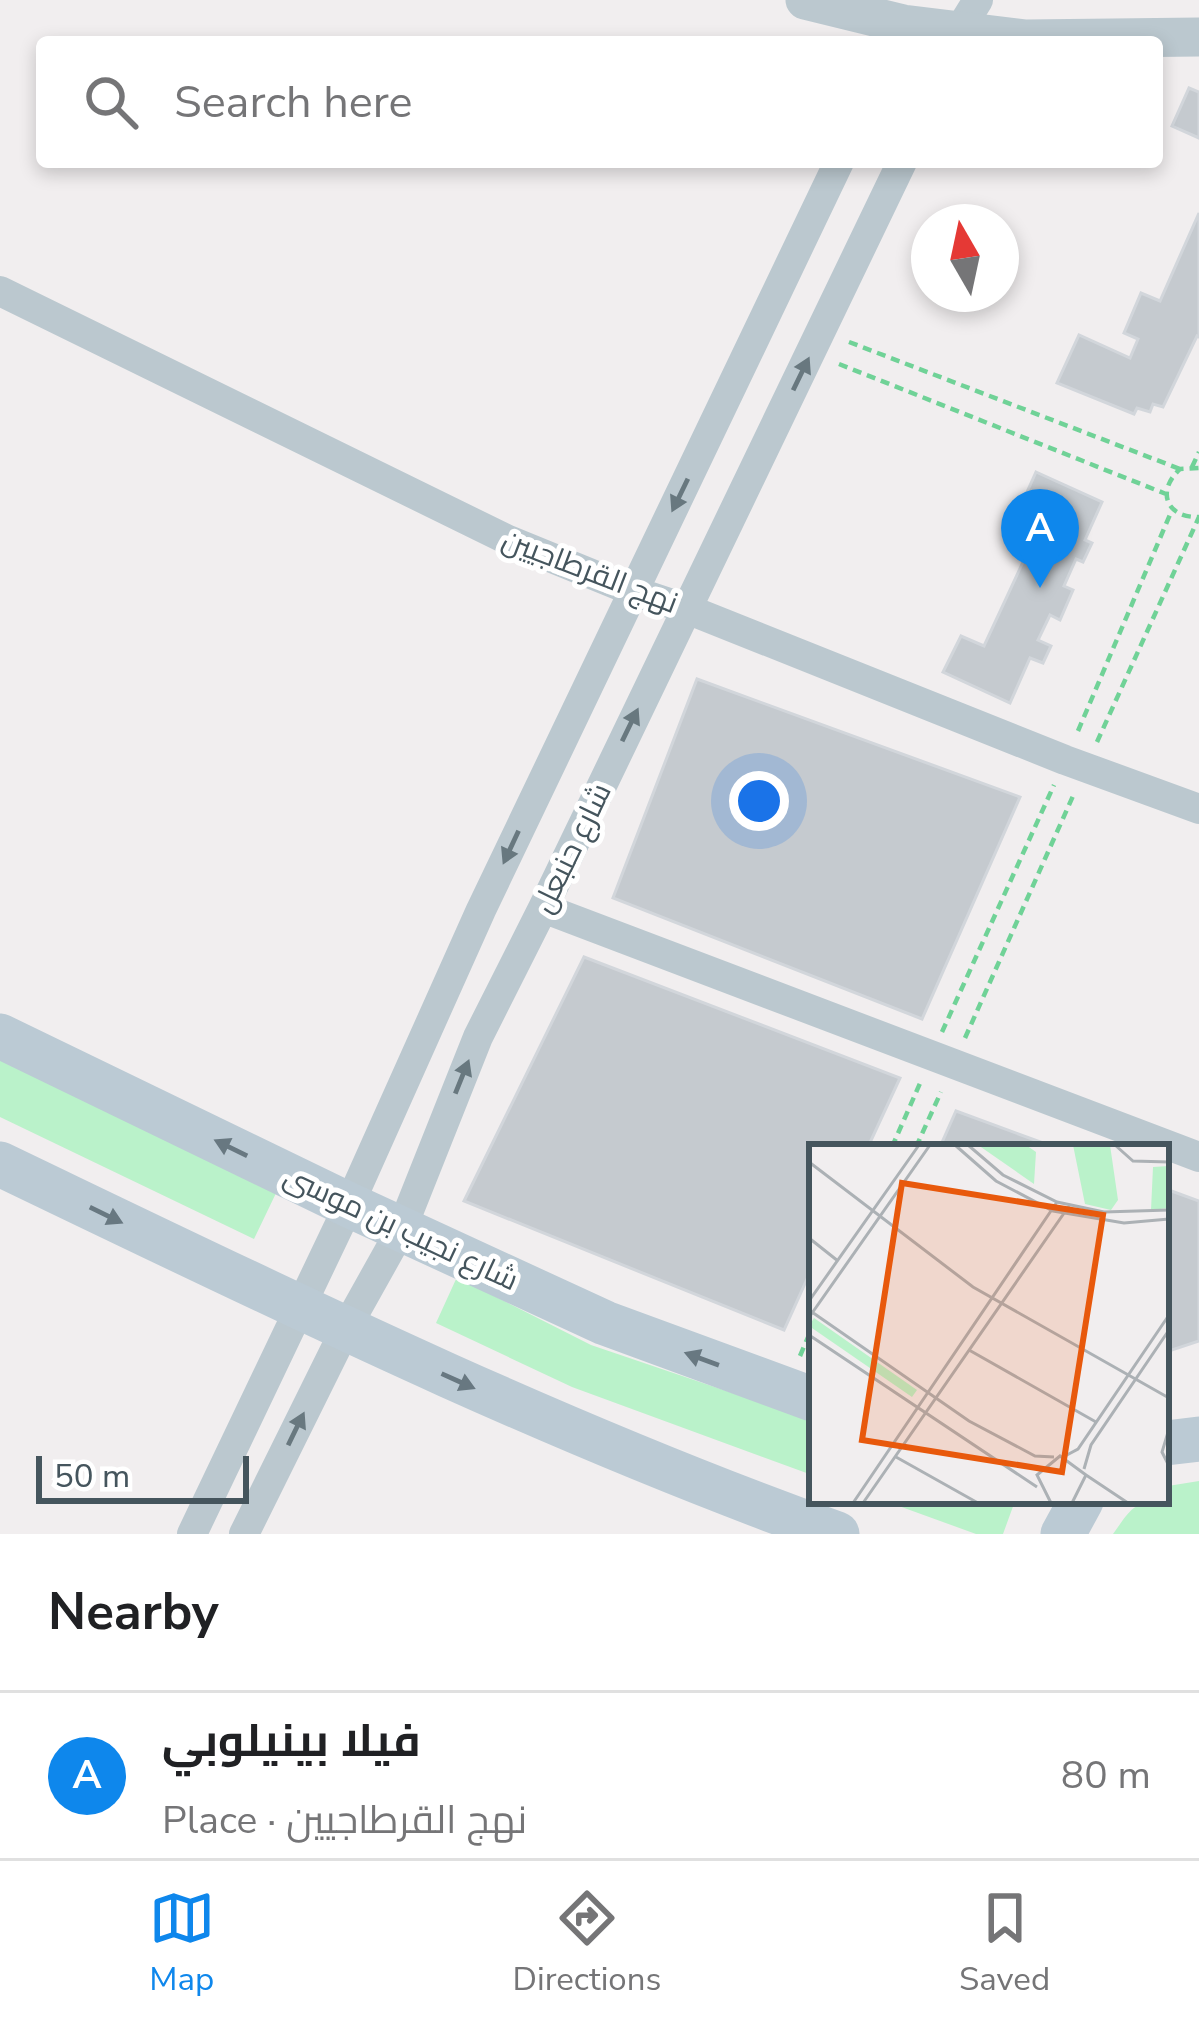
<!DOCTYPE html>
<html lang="en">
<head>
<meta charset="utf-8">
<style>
  body { margin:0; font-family:"Nunito Sans",Cairo,sans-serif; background:#f6f6f6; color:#202124 }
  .compass { position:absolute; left:911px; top:204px; width:108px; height:108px; border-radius:50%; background:#fff; box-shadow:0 6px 18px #0003; rotate:351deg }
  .scale { position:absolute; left:36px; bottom:30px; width:213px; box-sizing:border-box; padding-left:12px; border:6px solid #45555d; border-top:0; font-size:33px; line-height:42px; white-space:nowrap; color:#45555d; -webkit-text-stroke:9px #fff; paint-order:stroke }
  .you { position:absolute; left:759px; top:801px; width:42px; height:42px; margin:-30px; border:9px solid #fff; border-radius:50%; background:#1a73e8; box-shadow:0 0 0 18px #1a73e833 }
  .badge { display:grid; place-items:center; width:78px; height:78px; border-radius:50%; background:#0e87ec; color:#fff; font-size:39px; font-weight:700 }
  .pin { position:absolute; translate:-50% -99px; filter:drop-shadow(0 3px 6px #0008) }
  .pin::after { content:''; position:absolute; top:63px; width:42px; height:36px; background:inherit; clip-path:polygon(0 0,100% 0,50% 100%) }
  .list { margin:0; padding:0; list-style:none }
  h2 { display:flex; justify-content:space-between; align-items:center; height:156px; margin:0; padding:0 48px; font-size:51px }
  h2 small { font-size:39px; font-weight:400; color:#757577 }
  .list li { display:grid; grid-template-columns:78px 1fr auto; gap:36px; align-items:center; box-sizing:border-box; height:168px; padding:0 48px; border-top:3px solid #e0e0e0 }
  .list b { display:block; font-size:45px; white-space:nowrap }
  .list p { margin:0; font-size:39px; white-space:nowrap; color:#757577 }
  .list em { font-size:39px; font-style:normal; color:#757577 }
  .icon { flex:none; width:66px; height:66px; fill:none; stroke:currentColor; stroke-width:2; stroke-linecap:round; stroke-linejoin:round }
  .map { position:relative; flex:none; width:1199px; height:1534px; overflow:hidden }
  .search { position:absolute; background:#fff; box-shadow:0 6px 18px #0003; left:36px; right:36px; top:36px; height:132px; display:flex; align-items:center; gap:30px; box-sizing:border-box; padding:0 42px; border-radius:12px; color:#757577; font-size:45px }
  .sheet { height:324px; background:#fff }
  nav { display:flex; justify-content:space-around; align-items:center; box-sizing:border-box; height:168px; border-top:3px solid #e0e0e0; background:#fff; font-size:33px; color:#757577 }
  nav a { display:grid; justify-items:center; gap:6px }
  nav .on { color:#0e87ec }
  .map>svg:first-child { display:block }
  .green { fill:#baf2ca }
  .building { fill:#c5cacf; stroke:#d2d6db; stroke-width:3 }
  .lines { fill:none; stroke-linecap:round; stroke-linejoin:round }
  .path { stroke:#70d297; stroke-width:4.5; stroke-dasharray:9 6; stroke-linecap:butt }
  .minor { stroke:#bbc8cf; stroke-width:30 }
  .tertiary { stroke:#bbc8cf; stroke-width:39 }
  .secondary { stroke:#bbcad4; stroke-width:45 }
  .oneway { fill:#68787f }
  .oneway2 { fill:#687881 }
  .labels { text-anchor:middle; stroke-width:10; stroke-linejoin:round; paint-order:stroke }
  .street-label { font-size:30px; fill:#45555d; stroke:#fff }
  .inset-road { fill:none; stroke:#acb1b5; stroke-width:3 }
  .view { fill:#e8590c; fill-opacity:0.15; stroke:#e8590c; stroke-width:6 }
  .inset-edge { fill:none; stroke:#45555d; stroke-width:6 }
</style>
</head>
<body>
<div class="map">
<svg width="1199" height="1534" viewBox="0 0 1199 1534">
  <rect width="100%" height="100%" fill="#f1eeef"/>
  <path class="green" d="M0,1055L278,1189L254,1239L0,1117Z
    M457,1277L591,1345L812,1420V1475L572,1387L436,1323Z
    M1199,1481V1534H1113C1131,1509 1133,1501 1166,1501L1168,1486Z
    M885,1501H1015L1003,1534H976Z"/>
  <path class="building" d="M1189,88L1199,92V138L1172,126Z
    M1199,213V337L1197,336L1163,407L1153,404L1150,412L1137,408L1134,414L1057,383L1079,335L1130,358L1138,339L1124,333L1141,293L1160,301Z
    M1036,472L1102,502L1085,540L1092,543L1083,562L1076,559L1064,586L1073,590L1060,620L1050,615L1038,640L1051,646L1043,663L1030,658L1010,703L943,672L961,636L984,646L1042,521L1019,510Z
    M697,679L1020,797L922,1019L613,898Z
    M584,957L900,1078L868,1147H812V1268L784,1330L464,1201Z
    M956,1111L1054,1147H940Z
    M1166,1189L1199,1201V1341L1166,1352Z"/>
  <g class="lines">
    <path class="path" d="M849,342L1180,469
      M839,364L1166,494
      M1192,467L1199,452
      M1078,731L1172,510
      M1097,742L1199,517C1166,518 1156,491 1180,469L1199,468
      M942,1032L1054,785
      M965,1038L1073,796
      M892,1147L921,1081
      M916,1147L941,1092
      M800,1356L812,1328"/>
    <path class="minor" d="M952,42L978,0
      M0,291L508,540L633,591L687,609L1065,760L1199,809
      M543,908L1199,1157
      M192,1534L349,1205L481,910L839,162
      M244,1534L345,1330L402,1228L478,1037L543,908L902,162"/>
    <path class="tertiary" d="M805,0L903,24L1026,39L1199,37"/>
    <path class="secondary" d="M0,1036L349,1205L605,1323L812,1399
      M0,1164C275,1296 549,1431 837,1534
      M1166,1443L1199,1439
      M1063,1534L1081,1501"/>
  </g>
  <defs><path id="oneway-solid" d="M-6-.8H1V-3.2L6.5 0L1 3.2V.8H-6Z" transform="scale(3)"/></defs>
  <g class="oneway">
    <use href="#oneway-solid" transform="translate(801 374) rotate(-64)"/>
    <use href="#oneway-solid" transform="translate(680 495) rotate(116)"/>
    <use href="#oneway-solid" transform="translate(630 725) rotate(-64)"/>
    <use href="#oneway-solid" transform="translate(511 847) rotate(115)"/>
    <use href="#oneway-solid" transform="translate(462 1077) rotate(-68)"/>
    <use href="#oneway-solid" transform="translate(296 1429) rotate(-64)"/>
  </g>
  <g class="oneway2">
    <use href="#oneway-solid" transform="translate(231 1148) rotate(-154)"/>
    <use href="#oneway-solid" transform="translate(106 1215) rotate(26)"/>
    <use href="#oneway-solid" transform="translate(702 1359) rotate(-160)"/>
    <use href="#oneway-solid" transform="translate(458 1381) rotate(24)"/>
  </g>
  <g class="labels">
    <g class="street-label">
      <text transform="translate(590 571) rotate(21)" y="10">نهج القرطاجيين</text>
      <text transform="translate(572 848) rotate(-64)" y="10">شارع حنبعل</text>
      <text transform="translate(401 1228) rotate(25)" y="10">شارع نجيب بن موسى</text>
    </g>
  </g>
  <g transform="translate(809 1144)">
    <rect width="360" height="360" fill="#f1eeef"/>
    <path d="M169,1H217L227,8L225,40ZM264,1H301L309,56L302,66L276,60ZM360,22V64L342,66L344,23ZM5,174L108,246L103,253L0,182Z" fill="#baf2ca"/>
    <path class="inset-road" d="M146,1L187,37L244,67L315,79L360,75M159,1L194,31L248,58L295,68L360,66M306,1L324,17L360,18M0,18L164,143L360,254M0,94L29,117M0,157L110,1M0,166L160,277L226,312L245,313M1,172L121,1M0,191L228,343M160,206L287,278M360,285L353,308L360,322M256,312L269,305L360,171M87,313L169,359M275,325L282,301L360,186M277,331L319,359M44,359L248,58M54,359L260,62M242,359L228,331L251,312L277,331L263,359"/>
    <path class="view" d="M93,39L294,71L253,328L53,296Z"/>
    <rect width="360" height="360" class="inset-edge"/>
  </g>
</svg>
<svg class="compass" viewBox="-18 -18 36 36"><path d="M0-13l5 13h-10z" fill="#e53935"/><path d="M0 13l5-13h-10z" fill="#757577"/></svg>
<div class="scale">50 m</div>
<div class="you"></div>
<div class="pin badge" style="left:1040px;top:588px">A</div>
<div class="search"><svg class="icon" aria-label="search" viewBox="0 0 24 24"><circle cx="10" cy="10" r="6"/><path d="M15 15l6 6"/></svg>Search here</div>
</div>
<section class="sheet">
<h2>Nearby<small></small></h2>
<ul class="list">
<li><span class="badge">A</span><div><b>فيلا بينيلوبي</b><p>Place · نهج القرطاجيين</p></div><em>80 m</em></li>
</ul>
</section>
<nav>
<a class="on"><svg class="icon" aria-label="map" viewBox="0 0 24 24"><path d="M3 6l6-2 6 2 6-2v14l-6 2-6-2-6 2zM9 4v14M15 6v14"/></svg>Map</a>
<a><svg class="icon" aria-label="directions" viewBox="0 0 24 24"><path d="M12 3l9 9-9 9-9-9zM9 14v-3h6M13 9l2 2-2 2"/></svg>Directions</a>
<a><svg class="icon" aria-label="saved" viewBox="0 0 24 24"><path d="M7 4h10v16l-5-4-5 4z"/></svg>Saved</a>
</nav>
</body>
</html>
